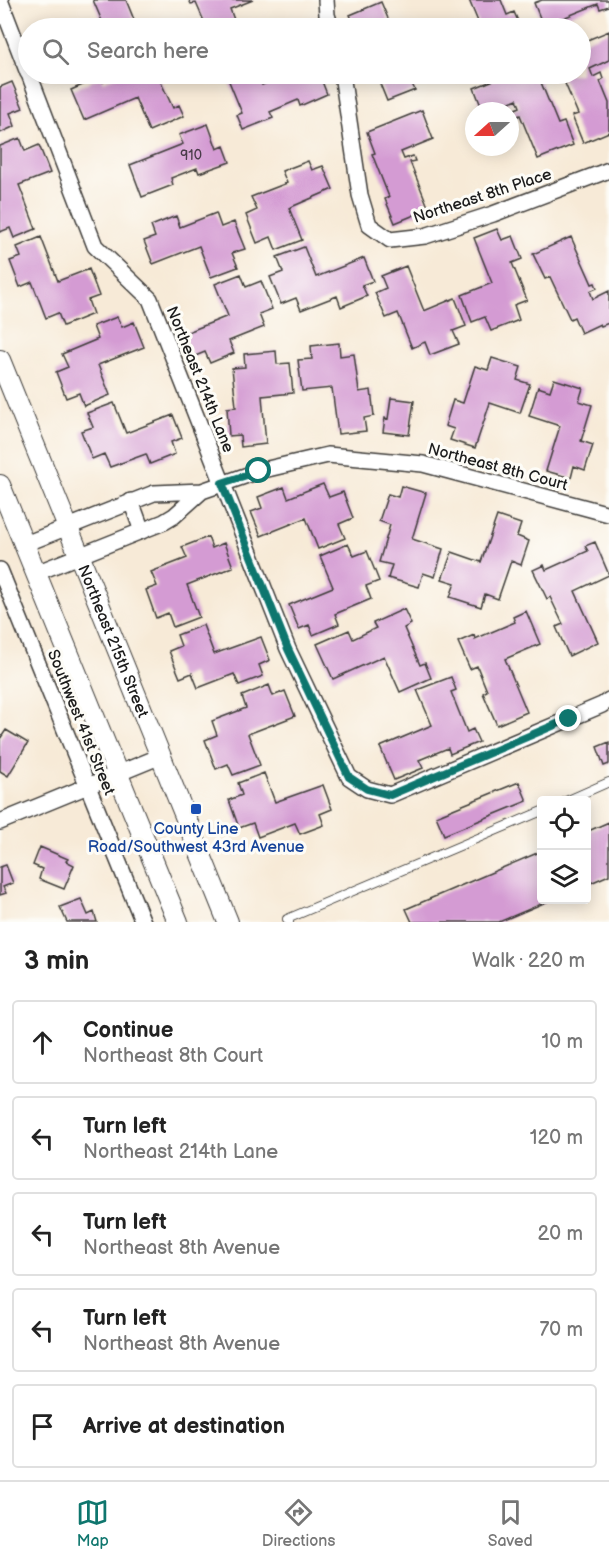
<!DOCTYPE html>
<html lang="en">
<head>
<meta charset="utf-8">
<style>
  body { margin:0; font-family:"Balsamiq Sans",sans-serif; background:#f6f6f6; color:#222 }
  .controls { position:absolute; right:18px; bottom:18px; display:grid; overflow:hidden; border-radius:6px; box-shadow:0 3px 15px #0003 }
  .controls button { width:54px; height:54px; display:grid; place-items:center; padding:0; border:0; border-bottom:2px solid #e0e0e0; background:#fff; color:#222; font:30px sans-serif }
  .compass { position:absolute; left:465px; top:102px; width:54px; height:54px; border-radius:50%; background:#fff; box-shadow:0 3px 15px #0003; rotate:249deg }
  .stop { position:absolute; width:18px; height:18px; margin:-14px; border:4px solid #0f766e; border-radius:50%; background:#fff }
  .stop.end { background:#0f766e; border-color:#fff; box-shadow:0 2px 6px #0008 }
  .list { margin:0; padding:0; list-style:none }
  h2 { display:flex; justify-content:space-between; align-items:center; height:78px; margin:0; padding:0 24px; font-size:26px }
  h2 small { font-size:20px; font-weight:400; color:#767676 }
  .list li { display:grid; grid-template-columns:39px 1fr auto; gap:18px; align-items:center; box-sizing:border-box; height:84px; margin:0 12px 12px; padding:0 12px; border:2px solid #e0e0e0; border-radius:6px }
  .list b { display:block; font-size:22px; white-space:nowrap }
  .list p { margin:0; font-size:20px; white-space:nowrap; color:#767676 }
  .list em { font-size:20px; font-style:normal; color:#767676 }
  .icon { flex:none; width:33px; height:33px; fill:none; stroke:currentColor; stroke-width:2; stroke-linecap:round; stroke-linejoin:round }
  .map { position:relative; flex:none; width:609px; height:922px; overflow:hidden }
  .search { position:absolute; background:#fff; box-shadow:0 3px 15px #0003; left:18px; right:18px; top:18px; height:66px; display:flex; align-items:center; gap:15px; box-sizing:border-box; padding:0 21px; border-radius:33px; color:#767676; font-size:22px }
  .sheet { height:558px; background:#fff }
  nav { display:flex; justify-content:space-around; align-items:center; box-sizing:border-box; height:84px; border-top:2px solid #e0e0e0; background:#fff; font-size:16px; color:#767676 }
  nav a { display:grid; justify-items:center; gap:3px }
  nav .on { color:#0f766e }
  .map>svg:first-child { display:block }
  .building { fill:#d49bd3 }
  .lines { fill:none; stroke-linecap:round; stroke-linejoin:round }
  .service-casing { stroke:#3d3b38; stroke-width:10 }
  .minor-casing { stroke:#3d3b38; stroke-width:18 }
  .tertiary-casing { stroke:#3d3b38; stroke-width:22 }
  .service { stroke:#fff; stroke-width:8 }
  .minor { stroke:#fff; stroke-width:15 }
  .tertiary { stroke:#fff; stroke-width:20 }
  .route { stroke:#0f766e; stroke-width:8 }
  .transit-dot { fill:#1a4fb4; stroke:#fdfcf7; stroke-width:2 }
  .labels { text-anchor:middle; stroke-width:6; stroke-linejoin:round; paint-order:stroke }
  .number-label { font-size:14px; fill:#4a3c4a }
  .street-label { font-size:16px; fill:#1c1c1c; stroke:#fdfcf7 }
  .transit-label { font-size:16px; fill:#164399; stroke:#fdfcf7 }
</style>
</head>
<body>
<div class="map">
<svg width="609" height="922" viewBox="0 0 609 922">
  <rect width="100%" height="100%" fill="#fdfcf7"/>
  <filter id="ink" filterUnits="userSpaceOnUse"><feTurbulence type="fractalNoise" baseFrequency=".0167" numOctaves="2"/><feDisplacementMap in="SourceGraphic" scale="12" xChannelSelector="R" yChannelSelector="G"/><feConvolveMatrix kernelMatrix="1 2 1 2 8 2 1 2 1" color-interpolation-filters="sRGB"/></filter>
  <filter id="wash" filterUnits="userSpaceOnUse"><feTurbulence type="fractalNoise" baseFrequency=".008" numOctaves="4" result="noise"/><feDisplacementMap in="SourceGraphic" scale="24" xChannelSelector="R" yChannelSelector="G"/><feGaussianBlur stdDeviation="1.35" result="paint"/><feColorMatrix in="noise" values="0 0 0 0 0 0 0 0 0 0 0 0 0 0 0 0 0 1.4 0 .05"/><feComposite in="paint" operator="in"/></filter>
  <g filter="url(#wash)">
    <rect width="100%" height="100%" fill="#f7ead7"/>
    <g id="blocks">
      <path class="building" d="M93,0H126L137,27L143,25L145,28H83L102,21Z
        M189,0H253L230,9L237,28H207L196,3L191,4Z
        M469,0H501L507,15L514,12L521,28H469L479,24Z
        M542,0H609V6L600,9L598,4L558,20L560,26L553,28H544L534,3Z
        M381,2L392,28H356L350,15Z
        M609,31V60L590,69L593,77L601,73L603,79L600,81L609,103V132L583,143L572,116L578,114L561,74H580V43Z
        M122,74H157L173,108L179,105L184,116L149,131L135,98L84,120L71,90L101,77L103,82Z
        M218,74H257L262,85L288,74H319L327,94L300,106L298,100L270,112L273,118L243,130L237,115L242,113L226,74L219,77Z
        M376,74H438L412,84L415,90L387,101Z
        M509,74L511,75L532,74L535,82L540,80L558,124L564,122L573,145L538,159L520,115L516,117L513,110L520,107L517,99L488,111H483L474,88Z
        M12,82L23,108L10,113L15,126L0,133V87Z
        M422,110L433,139L401,152L404,159L413,156L415,161L410,162L429,209L395,223L385,199L389,197L372,154L375,153L367,132Z
        M208,124L217,149L224,146L230,162L199,173L197,168L171,178L173,185L142,197L130,165L183,144L179,135Z
        M20,138L25,151L39,145L50,173L19,185L36,229L14,238L10,228L0,232V146Z
        M308,161L312,170L323,166L333,189L289,208L302,240L276,250L271,237L257,243L246,215L257,210L251,197L287,183L282,171Z
        M216,213L221,227L234,222L245,249L232,253L238,267L211,277L199,246L153,264L144,241L155,237L151,226L176,216L180,227Z
        M497,229L502,240L513,236L522,259L512,263L527,300L514,305L519,320L491,331L485,317L472,322L462,295L492,283L474,238Z
        M41,237L58,281L89,269L99,296L88,300L93,314L63,326L58,313L46,318L32,282L20,287L10,261L21,257L17,247Z
        M571,237L592,284L595,283L597,288L590,291L593,299L609,291V323L601,326L600,324L581,333L574,317L570,319L550,277L545,279L533,254Z
        M304,247L316,277L364,258L373,281L362,285L367,296L341,307L337,296L301,310L296,298L281,304L270,277L283,272L277,257Z
        M406,266L424,311L455,298L466,326L453,331L459,344L430,355L425,342L412,348L398,313L386,318L375,293L386,288L381,276Z
        M241,274L246,287L261,281L272,309L259,314L264,327L229,341L234,353L210,363L205,352L193,357L183,334L228,316L215,284Z
        M117,317L122,327L134,322L144,347L98,365L110,395L84,406L79,393L66,398L56,372L68,367L62,354L98,339L93,326Z
        M339,343L340,356L354,354L359,392L371,390L374,416L364,418L366,431L338,434L332,388L302,391L298,360L312,359L311,346Z
        M276,351L277,364L290,363L293,393L262,396L266,444L241,447L240,435L229,436L227,408L236,407L232,368L245,367L244,354Z
        M492,358L521,367L517,380L530,384L520,413L490,403L475,448L450,440L454,429L445,426L453,400L463,403L475,366L488,370Z
        M554,379L583,388L579,401L592,405L581,441L593,445L585,470L574,466L571,478L546,471L560,426L529,416L538,387L550,391Z
        M391,398L414,401L409,435L383,432L385,418L388,419Z
        M114,403L126,433L173,415L182,438L171,442L175,454L150,464L146,454L110,467L104,454L92,459L81,431L93,427L87,413Z
        M323,484L329,497L343,492L353,518L339,524L345,538L318,549L306,518L261,536L251,512L262,508L258,497L284,487L288,498Z
        M401,486L426,493L412,539L443,549L435,577L423,573L419,587L388,578L392,565L379,562L390,525L379,521L388,494L398,497Z
        M497,516L521,524L517,536L529,541L521,565L511,561L498,599L485,594L481,607L450,597L455,583L442,579L452,552L481,562Z
        M208,537L212,548L224,543L233,567L187,585L199,617L173,627L168,613L156,618L146,590L157,586L151,572L187,558L182,547Z
        M595,542L609,575L575,591L598,642L569,656L556,627L563,624L550,597L547,599L533,570L544,565L546,570L588,551L585,546Z
        M348,544L354,556L367,551L379,581L366,586L371,599L335,614L339,624L313,635L309,625L299,629L289,605L333,587L320,556Z
        M404,609L411,624L404,628L420,665L425,663L431,678L400,692L384,656L333,679L317,644L349,630L353,639L376,628L373,623Z
        M526,611L540,644L505,659L527,712L497,725L483,693L487,691L477,666L470,669L458,642L474,635L475,639L515,622L513,617Z
        M203,625L214,654L261,637L270,660L259,665L263,676L239,685L234,674L198,688L192,673L180,678L169,651L181,646L177,635Z
        M451,677L456,690L451,692L467,732L473,729L479,742L450,754L448,748L419,760L423,768L394,780L380,747L432,725L417,690Z
        M269,685L273,696L285,691L295,716L248,734L260,765L233,775L228,764L216,769L205,740L217,735L212,721L246,708L242,696Z
        M6,730L28,743L8,776L0,771V739Z
        M609,742V764L604,766L597,747Z
        M264,773L275,802L323,785L332,809L320,814L324,825L300,834L295,823L258,837L253,823L239,828L229,800L242,795L238,783Z
        M519,782L527,801L444,835L436,816Z
        M609,822V875L586,885V832Z
        M40,847L68,859L66,861L74,865L64,889L39,879L42,869L33,865Z
        M542,851V900H551L499,922H412L406,909Z
        M6,865L13,883L3,887L6,893L0,895V867Z
        M81,899L88,915L94,912L97,922H67L60,907Z"/>
    </g>
  </g>
  <g filter="url(#ink)">
    <use href="#blocks" fill-opacity="0" stroke="#3d3b38" stroke-width="1.5"/>
    <g class="lines">
      <g class="service-casing">
        <path id="service" d="M566,801L609,782
          M289,922L287,919L542,811"/>
      </g>
      <g class="minor-casing">
        <path id="minor" d="M0,0L28,73
          M326,0L327,15L331,28
          M29,74L95,246L150,299L288,649L349,777L367,789L390,795L602,705L609,700
          M342,74L360,195L369,225L390,240L425,236L493,214L609,170
          M202,491L259,471L328,455L423,464L609,514
          M131,501L142,531
          M25,544L154,493L202,491L174,516L164,522L36,573
          M0,570L143,922
          M0,822L161,756"/>
      </g>
      <g class="tertiary-casing">
        <g id="tertiary">
          <path id="s1" d="M0,360L228,922"/>
          <path d="M0,485L178,922"/>
        </g>
      </g>
      <use href="#service" class="service"/>
      <use href="#minor" class="minor"/>
      <use href="#tertiary" class="tertiary"/>
    </g>
  </g>
  <g class="lines" filter="url(#ink)">
    <path class="route" d="M259,471L222,483L288,649L349,777L367,789L390,795L569,719"/>
  </g>
  <rect class="transit-dot" x="190" y="803" width="12" height="12" rx="3"/>
  <g class="labels">
    <g class="number-label">
      <text x="191" y="160">910</text>
    </g>
    <g class="street-label">
      <text transform="translate(482 195) rotate(-18)" y="6">Northeast 8th Place</text>
      <text transform="translate(201 379) rotate(68)" y="6">Northeast 214th Lane</text>
      <text transform="translate(498 466) rotate(15)" y="6">Northeast 8th Court</text>
      <text dy="6" stroke="none"><textPath href="#s1" startOffset="303">Northeast 215th Street</textPath></text>
      <text transform="translate(82 722) rotate(68)" y="6">Southwest 41st Street</text>
    </g>
    <g class="transit-label">
      <text x="196" y="834">County Line<tspan x="196" dy="18">Road/Southwest 43rd Avenue</tspan></text>
    </g>
  </g>
</svg>
<div class="controls">
<button><svg class="icon" aria-label="locate" viewBox="0 0 24 24"><circle cx="12" cy="12" r="6"/><path d="M12 2v4M12 18v4M2 12h4M18 12h4"/></svg></button>
<button><svg class="icon" aria-label="layers" viewBox="0 0 24 24"><path d="M12 4l9 5-9 5-9-5zM3 14l9 5 9-5"/></svg></button>
</div>
<svg class="compass" viewBox="-18 -18 36 36"><path d="M0-13l5 13h-10z" fill="#e53935"/><path d="M0 13l5-13h-10z" fill="#767676"/></svg>
<div class="stop" style="left:259px;top:471px"></div>
<div class="stop end" style="left:569px;top:719px"></div>
<div class="search"><svg class="icon" aria-label="search" viewBox="0 0 24 24"><circle cx="10" cy="10" r="6"/><path d="M15 15l6 6"/></svg>Search here</div>
</div>
<section class="sheet">
<h2>3 min<small>Walk · 220 m</small></h2>
<ul class="list">
<li><svg class="icon" aria-label="ahead" viewBox="0 0 24 24"><path d="M12 20V5M6 11l6-6 6 6"/></svg><div><b>Continue</b><p>Northeast 8th Court</p></div><em>10 m</em></li>
<li><svg class="icon" aria-label="left" viewBox="0 0 24 24"><path d="M17 20v-9H6M10 6l-5 5 5 5"/></svg><div><b>Turn left</b><p>Northeast 214th Lane</p></div><em>120 m</em></li>
<li><svg class="icon" aria-label="left" viewBox="0 0 24 24"><path d="M17 20v-9H6M10 6l-5 5 5 5"/></svg><div><b>Turn left</b><p>Northeast 8th Avenue</p></div><em>20 m</em></li>
<li><svg class="icon" aria-label="left" viewBox="0 0 24 24"><path d="M17 20v-9H6M10 6l-5 5 5 5"/></svg><div><b>Turn left</b><p>Northeast 8th Avenue</p></div><em>70 m</em></li>
<li><svg class="icon" aria-label="arrive" viewBox="0 0 24 24"><path d="M6 21V4h12l-3 4 3 4H6"/></svg><div><b>Arrive at destination</b></div></li>
</ul>
</section>
<nav>
<a class="on"><svg class="icon" aria-label="map" viewBox="0 0 24 24"><path d="M3 6l6-2 6 2 6-2v14l-6 2-6-2-6 2zM9 4v14M15 6v14"/></svg>Map</a>
<a><svg class="icon" aria-label="directions" viewBox="0 0 24 24"><path d="M12 3l9 9-9 9-9-9zM9 14v-3h6M13 9l2 2-2 2"/></svg>Directions</a>
<a><svg class="icon" aria-label="saved" viewBox="0 0 24 24"><path d="M7 4h10v16l-5-4-5 4z"/></svg>Saved</a>
</nav>
</body>
</html>
